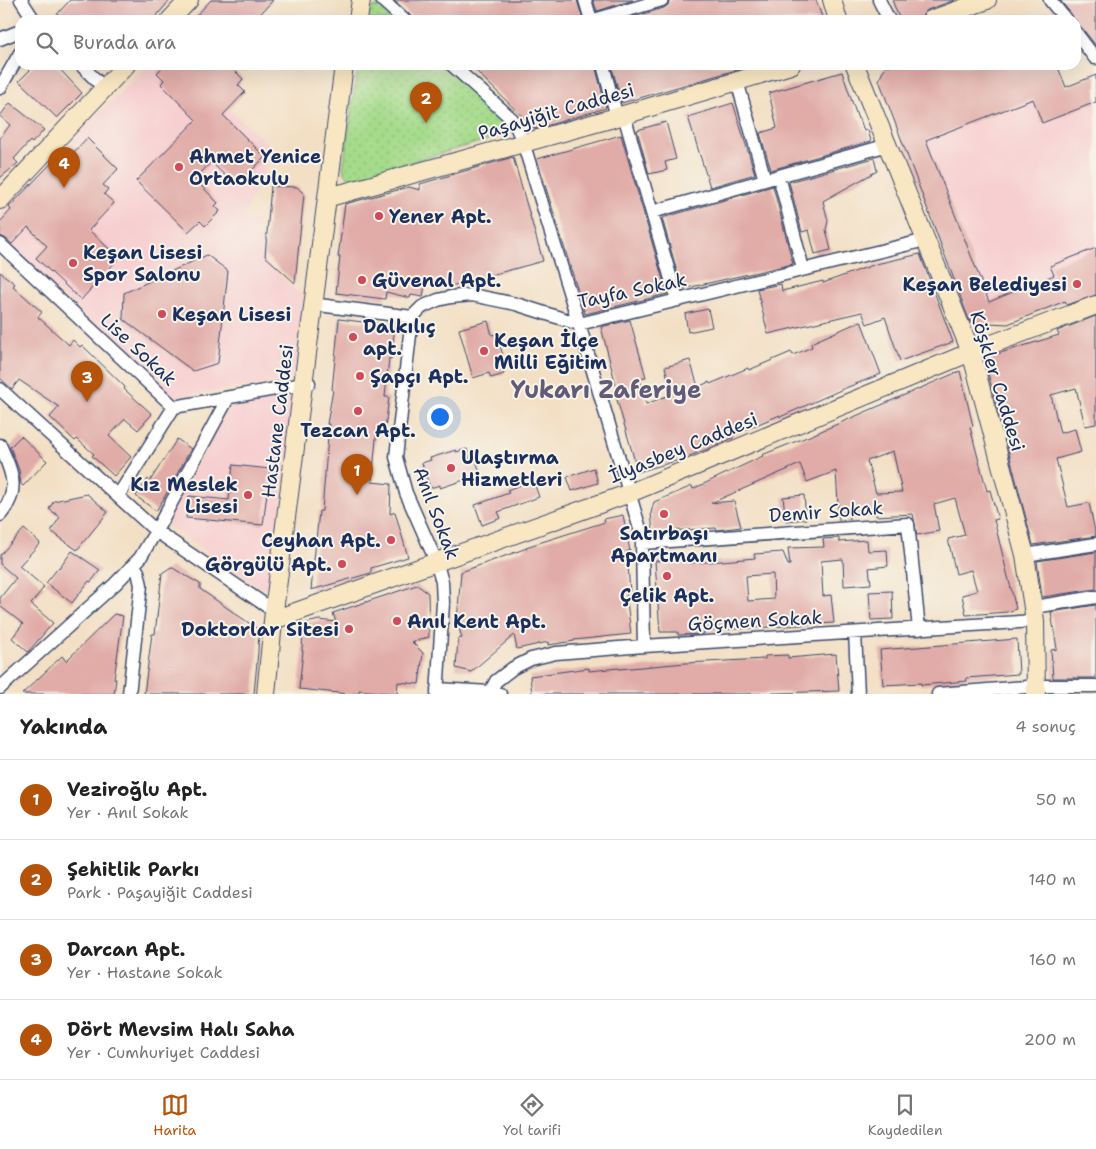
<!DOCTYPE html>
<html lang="tr">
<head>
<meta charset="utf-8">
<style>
  body { margin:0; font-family:"Shantell Sans",sans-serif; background:#f6f6f6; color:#222 }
  .you { position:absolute; left:439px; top:416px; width:18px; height:18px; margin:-12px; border:4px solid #fff; border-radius:50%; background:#1a73e8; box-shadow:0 0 0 8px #1a73e833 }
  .badge { display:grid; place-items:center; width:32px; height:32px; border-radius:50%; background:#b45309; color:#fff; font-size:16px; font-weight:700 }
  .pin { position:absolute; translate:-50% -41px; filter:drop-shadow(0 1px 2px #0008) }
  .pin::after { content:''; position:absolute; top:26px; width:18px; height:15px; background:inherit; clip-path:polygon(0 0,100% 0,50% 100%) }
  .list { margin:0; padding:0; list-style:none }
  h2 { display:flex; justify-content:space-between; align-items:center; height:65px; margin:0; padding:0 20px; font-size:21px }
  h2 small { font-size:16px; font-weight:400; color:#767676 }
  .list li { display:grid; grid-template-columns:32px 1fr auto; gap:15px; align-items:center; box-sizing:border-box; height:80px; padding:0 20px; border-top:1px solid #e0e0e0 }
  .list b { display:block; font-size:19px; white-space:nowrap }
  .list p { margin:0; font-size:16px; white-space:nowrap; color:#767676 }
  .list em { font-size:16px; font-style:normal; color:#767676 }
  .icon { flex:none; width:28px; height:28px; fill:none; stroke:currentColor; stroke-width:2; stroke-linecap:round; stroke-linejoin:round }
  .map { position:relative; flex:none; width:1096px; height:694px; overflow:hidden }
  .search { position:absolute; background:#fff; box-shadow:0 5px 20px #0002; left:15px; right:15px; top:15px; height:55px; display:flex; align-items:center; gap:12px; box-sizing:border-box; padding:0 18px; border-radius:15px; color:#767676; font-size:19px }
  .sheet { height:385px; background:#fff }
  nav { display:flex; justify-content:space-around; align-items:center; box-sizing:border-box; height:70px; border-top:1px solid #e0e0e0; background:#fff; font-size:14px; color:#767676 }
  nav a { display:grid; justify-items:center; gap:2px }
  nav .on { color:#b45309 }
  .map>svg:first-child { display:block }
  .built { fill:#f7cfd0 }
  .park { fill:url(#park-dots); stroke:#608574 }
  .building { fill:#e1aca8; fill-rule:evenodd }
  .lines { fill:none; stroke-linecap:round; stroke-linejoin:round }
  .minor-casing { stroke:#3b496d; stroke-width:15 }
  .secondary-casing { stroke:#3b496d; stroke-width:20 }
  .minor { stroke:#fff; stroke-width:12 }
  .secondary { stroke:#f9e7c3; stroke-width:18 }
  .poi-dot { fill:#d1495b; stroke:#f7f3e8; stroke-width:2 }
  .labels { text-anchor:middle; stroke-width:4; stroke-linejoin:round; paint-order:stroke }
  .street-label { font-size:19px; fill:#1b2f5e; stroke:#f7f3e8 }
  .poi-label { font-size:19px; font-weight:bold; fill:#1b2f5e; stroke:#f7f3e8; text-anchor:start }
  .district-label { font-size:24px; font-weight:bold; fill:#605b78; stroke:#f7f3e8 }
</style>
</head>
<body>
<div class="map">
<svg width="1096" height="694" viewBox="0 0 1096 694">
  <defs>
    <pattern id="park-dots" width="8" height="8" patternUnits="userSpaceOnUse" patternTransform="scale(1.25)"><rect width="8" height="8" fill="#a5db8b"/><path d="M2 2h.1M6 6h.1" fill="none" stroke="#8dbc7a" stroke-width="1.8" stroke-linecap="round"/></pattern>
  </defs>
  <rect width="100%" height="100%" fill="#f7f3e8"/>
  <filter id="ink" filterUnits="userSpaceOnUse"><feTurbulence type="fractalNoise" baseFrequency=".02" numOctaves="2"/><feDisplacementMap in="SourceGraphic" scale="10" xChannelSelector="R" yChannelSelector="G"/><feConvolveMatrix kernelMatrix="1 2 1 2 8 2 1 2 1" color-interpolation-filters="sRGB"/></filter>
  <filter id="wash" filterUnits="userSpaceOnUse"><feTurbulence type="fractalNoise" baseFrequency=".0096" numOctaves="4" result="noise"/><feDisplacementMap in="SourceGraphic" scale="20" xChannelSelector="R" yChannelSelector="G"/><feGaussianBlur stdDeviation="1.12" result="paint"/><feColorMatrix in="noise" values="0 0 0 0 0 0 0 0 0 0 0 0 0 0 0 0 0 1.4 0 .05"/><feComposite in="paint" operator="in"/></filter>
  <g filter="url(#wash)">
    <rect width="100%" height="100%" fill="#f3dfc4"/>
    <path class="built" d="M148,65H181L274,149L242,220L260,221L252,233L266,243L265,261L304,297L296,379L173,398L0,238V213L85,127Z
      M1033,99L1042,123L1096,102V248L1050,266L1054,275L989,302L926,140Z
      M296,392L271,587L262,589L165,524L230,404Z"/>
    <path class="park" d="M378,6L381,8L395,20H366L369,9Z
      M358,65H443L502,120L505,125L506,131L497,137L354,179C347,178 345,174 343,168Z"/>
    <g id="blocks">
      <path class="building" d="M70,0H170L153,20H52Z
        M211,0H273L255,20H192Z
        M394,0H577L583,20H414L409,14Z
        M593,0H633L597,11Z
        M670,0H816L823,20H623L664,8L668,5Z
        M892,0H955L927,10L922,16L910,20H900Z
        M1060,0H1096V46L1082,28L1077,25L1076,20H1074L1072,15Z
        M35,65H56L82,93L57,118L19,81Z
        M165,65H229L243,79L238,85L245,92L223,115L265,157L236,186L211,162L195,179L218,203L215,206L220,211L205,226L200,221L188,232L136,181L196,120L161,84L164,80L157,73Z
        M470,65H595L606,108L535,129Z
        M611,65H743V68L622,103Z
        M886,65H1057L1066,87L1096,75V102L1042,123L1033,99L926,140L989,302L1054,275L1050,266L1096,248V295L1067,305L1065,301L1008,324L970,322L879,80Z
        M842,72L858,119H860L864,131L868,130L871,141L771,170L760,133L777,128L769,93Z
        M10,103L44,130L32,143L30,141L14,159L18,163L0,178V138L10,125L0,116Z
        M733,103L755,174L710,187L688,117Z
        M666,122L676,159L665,162L667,170L649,174L637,130Z
        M621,135L667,294L585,314L537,159Z
        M87,138L118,169L103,185L108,189L104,194L114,203L89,230L119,258L81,300L36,258L47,246L28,227L12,244L5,238L0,236V222L11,210L9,207L66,148L73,153Z
        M513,157L543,261L447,287L445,282L426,279L423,297L411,295L410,298L386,292L385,299L336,293L340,257H338L345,204L409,187L420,190V184Z
        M874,158L877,171L823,201L828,221L826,230L831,250L815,254L809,230L802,232L789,182Z
        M271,186L297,187L304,194L295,283L265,256Z
        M773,186L793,264L682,289L662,218Z
        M920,254L953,342L900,361L885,317L867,324L862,312L768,334L757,289L781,284L782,291L823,281V283L876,264Z
        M207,255L228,271L218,363L193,371L123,319L124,293Z
        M0,272L15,284L13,286L42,312L38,317L69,345L73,340L80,347L82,345L125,387L124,389L152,414L138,430L125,419L109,436L131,457L114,476L92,456L94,454L77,439L75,441L50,417L59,407L19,380L12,389L0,378Z
        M708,309L712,327L688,332L685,314Z
        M1096,316V424L1085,426L1076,388L1051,395L1060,433L1075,429L1081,452L1056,459L1068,507L1089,503L1096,536L1033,545L984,358L1059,335L1057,331Z
        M339,319L395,326L391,359L389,358L385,397H389L385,429L377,428L372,482L391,484L390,514L395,512L408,557L371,568V573L311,590L319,511H322L329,424H327L333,390H332Z
        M630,320L646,377L640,379L646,404L672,394L665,367L690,360L698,387L709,382L710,384L748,368L749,370L791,352L793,355L812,347L811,343L861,321L881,374L843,389L780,417V415L732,435L733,438L713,447L679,460L638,472L615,393H618L601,327Z
        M488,321L492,335L496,334L507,367L502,369L504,374L491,378L489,373L473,378L459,329Z
        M960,371L973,426L970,427L977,454L987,491L990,490L998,519L994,520L1016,609L1007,612L966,615L962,595L977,591L971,570L956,574L948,539L965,535L955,498L934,504L939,531L917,535L913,514L876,516L875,513L850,515V519L839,520L836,471L807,482L800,464L711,503L734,501L741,527L717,530L716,528L653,532L651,513L654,502L692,486L693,489L763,456L762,455L812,435ZM893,451L902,492L876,493L867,461Z
        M21,436L47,461L23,486L21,484L19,470L10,447Z
        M177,439L191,449L164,498L156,511L136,496L148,479L150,481Z
        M467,449L470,459L475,457L480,473L464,478V480L440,488V485L430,488L422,463L431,460L430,458L456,450V452Z
        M233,465L270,469L263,525L186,518L189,496L229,500Z
        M594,468L598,483L572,491L567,477Z
        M533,480L539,497L498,512L501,518L482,525L475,505L509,493L507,490Z
        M87,494L108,512L77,550L51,531L60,517L49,509L54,501Z
        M804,495L806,519L786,521L783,497Z
        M623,515L630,551H627L630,593H626L631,634L574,640V641L548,645V642L517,649L514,635L471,672L456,668L458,639L462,638L457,621L461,572L527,548L526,547L605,522L604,519Z
        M24,529L40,543L19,566L44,587L31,604L53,623L28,652L12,638L23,624L0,606V598L16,578L0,564V555Z
        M839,538V542L867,540L868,551L887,550L888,566L869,568L871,584L844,586L843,559L821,561L823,596L831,595L834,623L704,631V634L678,635V632H660L655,561L689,559V563L722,561L755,558L754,554L783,552L788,565H790L788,548L824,547L823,539ZM773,574L774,599L748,601L746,576Z
        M72,551L100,570L91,582L89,581L72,603L46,583L58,568L59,569Z
        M1096,552V589L1042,597L1037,561Z
        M171,567L200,584V589L259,630L258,652L254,694H144L152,634H155L162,573Z
        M417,585L428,593L429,637L412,642L423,653L419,684L398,682L397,694L359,690V694H348L299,689L303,651H302L303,624L319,620L336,622L333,613Z
        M892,591L893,619L871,620L869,592Z
        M1096,605V678H1053L1051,650L1057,649L1051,612Z
        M114,614L123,616L114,679H116L114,694H22L62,656L66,661Z
        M1017,639L1019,674L966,678L967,681L921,685V683L883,685L880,650Z
        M836,654L839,691L743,694H532L530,676L589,668V671L619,668V669L686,663L765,659V656L788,655V658Z"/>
    </g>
  </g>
  <g filter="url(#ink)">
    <use href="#blocks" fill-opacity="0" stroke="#3b496d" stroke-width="1"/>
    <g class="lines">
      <g class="minor-casing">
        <path id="minor" d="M21,0L34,20
          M382,0L404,20
          M585,0L591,20
          M879,0L889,20
          M1050,0L1066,20
          M594,20L662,0
          M1076,33L1095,58L1096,57
          M0,39L20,31
          M81,65L104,88
          M452,65L512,119L516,126L523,142L579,324L640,529L642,543L644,646
          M603,65L617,117
          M737,81L765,180
          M0,88L20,53
          M624,115L677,300
          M779,176L803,269
          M652,212L888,145
          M0,244L174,407L309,383
          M319,305L412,317L422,307L438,300L451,297L472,295L516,304L579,324L926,240
          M412,317L396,457L406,493L436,561L442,582L443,603L437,694
          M0,389L156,531L280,615
          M0,445C12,472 21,491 0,515
          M118,496L174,407
          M642,543L908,524L919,629
          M1025,555L1096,544
          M1034,607L1096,597
          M855,633L858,694
          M0,688L115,584L140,558L156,531L228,398
          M437,689L490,692L500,694
          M490,692L496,681L513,668L531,659L556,653L644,646L1035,621
          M129,694L141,585L138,572L134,565
          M938,694L1038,686H1096"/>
      </g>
      <g class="secondary-casing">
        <path id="secondary" d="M832,0L838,20
          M170,20L189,0
          M358,20L361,0
          M931,20L987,0
          M855,65L971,352L1025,555L1035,621L1036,694
          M333,196L617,117L791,65
          M0,200L126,65
          M282,617L630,493L971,352L1096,305
          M266,694L274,611L344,65"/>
      </g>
      <use href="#minor" class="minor"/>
      <use href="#secondary" class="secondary"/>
    </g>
  </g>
  <g class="poi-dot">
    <circle cx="179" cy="167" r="5"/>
    <circle cx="379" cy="216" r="5"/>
    <circle cx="73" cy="263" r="5"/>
    <circle cx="362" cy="280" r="5"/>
    <circle cx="1077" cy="284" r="5"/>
    <circle cx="162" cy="314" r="5"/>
    <circle cx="353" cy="337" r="5"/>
    <circle cx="484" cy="351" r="5"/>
    <circle cx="360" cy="376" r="5"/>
    <circle cx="358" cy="411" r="5"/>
    <circle cx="451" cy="468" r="5"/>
    <circle cx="248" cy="495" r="5"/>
    <circle cx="664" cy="514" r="5"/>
    <circle cx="391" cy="540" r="5"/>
    <circle cx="342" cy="564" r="5"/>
    <circle cx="667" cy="576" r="5"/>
    <circle cx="397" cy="621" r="5"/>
    <circle cx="349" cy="629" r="5"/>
  </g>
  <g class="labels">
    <g class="street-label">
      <text transform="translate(556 111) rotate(-16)" y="7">Paşayiğit Caddesi</text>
      <text transform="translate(632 290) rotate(-12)" y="7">Tayfa Sokak</text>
      <text transform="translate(139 349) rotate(43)" y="7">Lise Sokak</text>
      <text transform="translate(998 381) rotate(73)" y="7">Köşkler Caddesi</text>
      <text transform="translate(277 421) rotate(-83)" y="7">Hastane Caddesi</text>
      <text transform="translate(683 447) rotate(-22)" y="7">İlyasbey Caddesi</text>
      <text transform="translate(826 511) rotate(-4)" y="7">Demir Sokak</text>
      <text transform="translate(437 513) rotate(69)" y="7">Anıl Sokak</text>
      <text transform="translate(755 620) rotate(-3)" y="7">Göçmen Sokak</text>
    </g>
    <g class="poi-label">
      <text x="189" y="163">Ahmet Yenice<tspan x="189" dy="22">Ortaokulu</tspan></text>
      <text x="389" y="223">Yener Apt.</text>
      <text x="83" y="259">Keşan Lisesi<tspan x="83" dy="22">Spor Salonu</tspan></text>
      <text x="372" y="287">Güvenal Apt.</text>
      <text x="1067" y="291" text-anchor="end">Keşan Belediyesi</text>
      <text x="172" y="321">Keşan Lisesi</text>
      <text x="363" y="333">Dalkılıç<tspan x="363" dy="22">apt.</tspan></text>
      <text x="494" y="347">Keşan İlçe<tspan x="494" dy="22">Milli Eğitim</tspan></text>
      <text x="370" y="383">Şapçı Apt.</text>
      <text x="358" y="437" text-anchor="middle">Tezcan Apt.</text>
      <text x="461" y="464">Ulaştırma<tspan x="461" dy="22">Hizmetleri</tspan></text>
      <text x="238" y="491" text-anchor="end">Kız Meslek<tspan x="238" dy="22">Lisesi</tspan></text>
      <text x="664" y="540" text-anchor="middle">Satırbaşı<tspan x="664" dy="22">Apartmanı</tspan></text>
      <text x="381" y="547" text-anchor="end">Ceyhan Apt.</text>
      <text x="332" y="571" text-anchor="end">Görgülü Apt.</text>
      <text x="667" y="602" text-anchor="middle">Çelik Apt.</text>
      <text x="407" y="628">Anıl Kent Apt.</text>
      <text x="339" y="636" text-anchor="end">Doktorlar Sitesi</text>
    </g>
    <g class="district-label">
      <text x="606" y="398">Yukarı Zaferiye</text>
    </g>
  </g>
</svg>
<div class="you"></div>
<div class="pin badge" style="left:357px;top:495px">1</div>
<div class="pin badge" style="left:426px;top:123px">2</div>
<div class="pin badge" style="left:87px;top:402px">3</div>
<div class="pin badge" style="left:64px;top:188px">4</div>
<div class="search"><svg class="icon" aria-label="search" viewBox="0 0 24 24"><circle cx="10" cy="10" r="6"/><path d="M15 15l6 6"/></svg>Burada ara</div>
</div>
<section class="sheet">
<h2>Yakında<small>4 sonuç</small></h2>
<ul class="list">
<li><span class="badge">1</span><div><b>Veziroğlu Apt.</b><p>Yer · Anıl Sokak</p></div><em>50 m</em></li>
<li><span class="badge">2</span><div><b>Şehitlik Parkı</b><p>Park · Paşayiğit Caddesi</p></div><em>140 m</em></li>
<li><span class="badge">3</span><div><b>Darcan Apt.</b><p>Yer · Hastane Sokak</p></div><em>160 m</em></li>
<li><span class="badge">4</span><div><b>Dört Mevsim Halı Saha</b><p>Yer · Cumhuriyet Caddesi</p></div><em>200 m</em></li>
</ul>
</section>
<nav>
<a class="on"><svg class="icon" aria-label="map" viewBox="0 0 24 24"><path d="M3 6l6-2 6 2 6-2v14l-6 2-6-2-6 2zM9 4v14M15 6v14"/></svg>Harita</a>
<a><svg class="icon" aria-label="directions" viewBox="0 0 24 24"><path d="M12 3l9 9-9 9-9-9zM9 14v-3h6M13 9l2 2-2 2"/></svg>Yol tarifi</a>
<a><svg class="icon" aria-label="saved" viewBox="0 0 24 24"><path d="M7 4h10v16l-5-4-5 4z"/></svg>Kaydedilen</a>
</nav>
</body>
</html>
